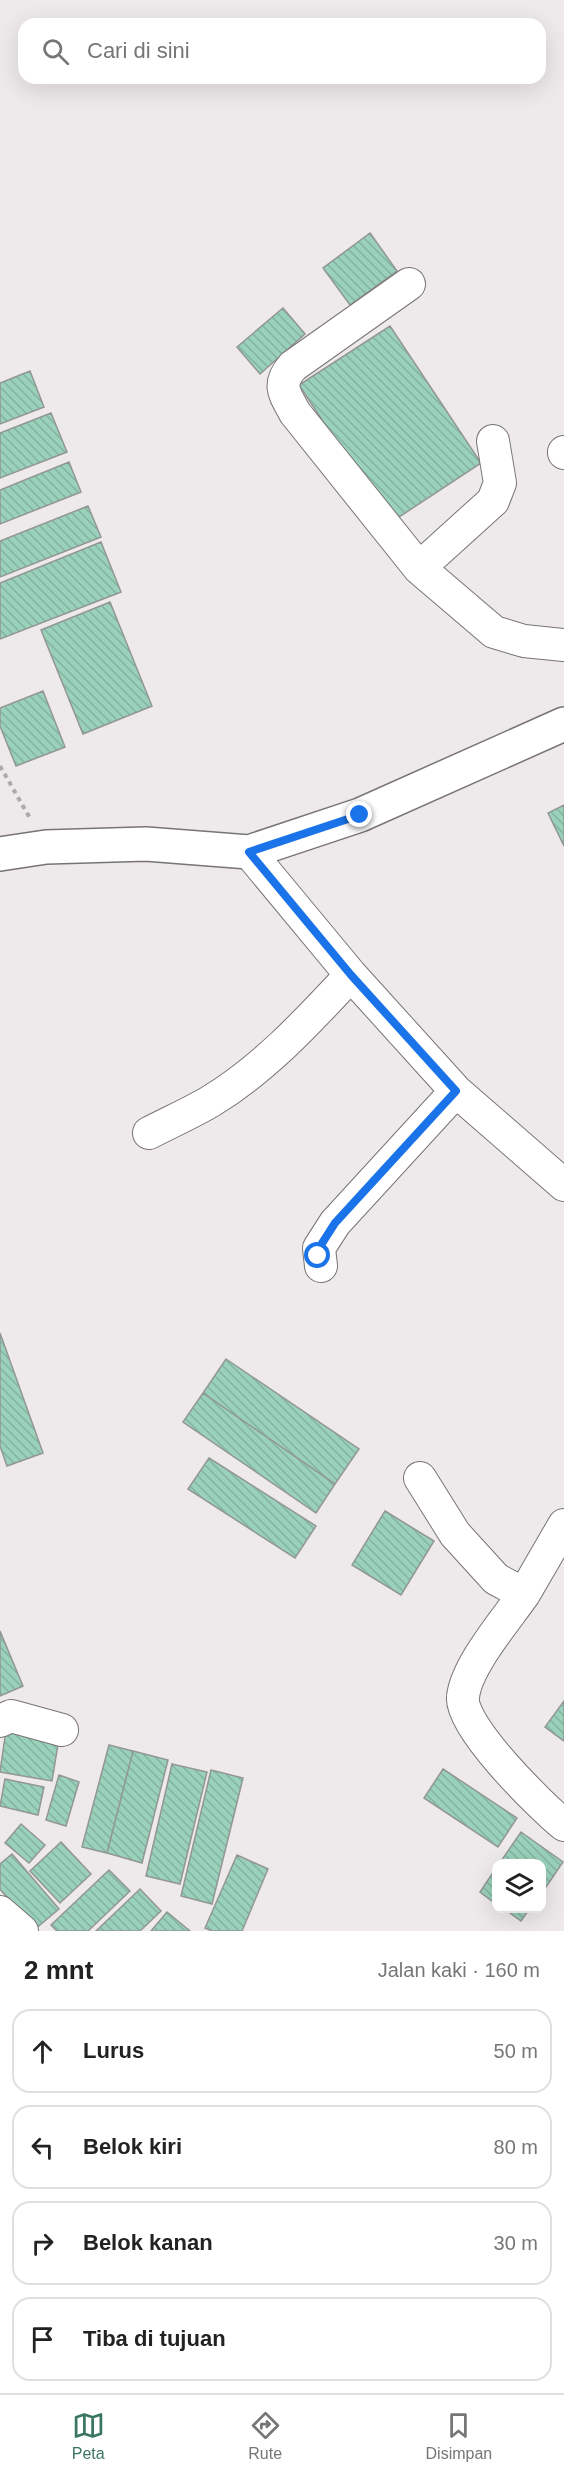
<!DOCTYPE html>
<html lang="id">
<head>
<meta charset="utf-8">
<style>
  body { margin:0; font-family:Helvetica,sans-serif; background:#f2f2f2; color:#222 }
  .controls { position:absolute; right:18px; bottom:18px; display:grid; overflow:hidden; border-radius:12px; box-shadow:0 6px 24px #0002 }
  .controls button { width:54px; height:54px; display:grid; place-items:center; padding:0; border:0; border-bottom:2px solid #e0e0e0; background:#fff; color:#222; font:30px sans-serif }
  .stop { position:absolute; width:18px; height:18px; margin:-14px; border:4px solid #1a73e8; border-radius:50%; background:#fff }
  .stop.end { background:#1a73e8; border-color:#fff; box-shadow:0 2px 6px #0008 }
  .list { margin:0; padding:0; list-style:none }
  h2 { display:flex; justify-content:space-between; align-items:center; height:78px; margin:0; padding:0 24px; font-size:26px }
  h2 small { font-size:20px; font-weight:400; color:#767676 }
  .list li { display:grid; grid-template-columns:39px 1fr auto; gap:18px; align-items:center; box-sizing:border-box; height:84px; margin:0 12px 12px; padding:0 12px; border:2px solid #e0e0e0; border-radius:18px }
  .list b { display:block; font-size:22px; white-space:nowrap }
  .list em { font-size:20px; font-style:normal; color:#767676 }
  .icon { flex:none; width:33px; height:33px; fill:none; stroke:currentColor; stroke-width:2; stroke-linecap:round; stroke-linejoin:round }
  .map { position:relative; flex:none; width:564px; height:1931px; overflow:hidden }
  .search { position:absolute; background:#fff; box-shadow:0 6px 24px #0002; left:18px; right:18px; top:18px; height:66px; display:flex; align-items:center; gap:15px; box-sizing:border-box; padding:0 21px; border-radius:18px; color:#767676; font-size:22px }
  .sheet { height:462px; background:#fff }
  nav { display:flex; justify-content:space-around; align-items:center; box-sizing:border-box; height:84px; border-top:2px solid #e0e0e0; background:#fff; font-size:16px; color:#767676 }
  nav a { display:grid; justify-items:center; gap:3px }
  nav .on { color:#3b7660 }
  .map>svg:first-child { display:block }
  .building { fill:url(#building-back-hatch); stroke:#929694; stroke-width:1.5 }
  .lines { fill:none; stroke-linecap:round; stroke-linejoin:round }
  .street-casing { stroke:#787474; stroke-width:34 }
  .secondary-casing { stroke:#787474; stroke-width:36 }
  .path { stroke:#aeaaaa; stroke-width:4; stroke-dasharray:4.5 4.5; stroke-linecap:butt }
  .street { stroke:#fff; stroke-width:32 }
  .secondary { stroke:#fff; stroke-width:33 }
  .route { stroke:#1a73e8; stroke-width:8 }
</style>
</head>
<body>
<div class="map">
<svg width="564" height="1931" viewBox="0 0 564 1931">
  <defs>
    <pattern id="building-back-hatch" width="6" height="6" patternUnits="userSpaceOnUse" patternTransform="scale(1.5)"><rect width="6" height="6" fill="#99d1ba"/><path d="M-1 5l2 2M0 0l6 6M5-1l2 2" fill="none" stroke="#84b4a0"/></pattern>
  </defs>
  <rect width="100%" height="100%" fill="#eee9ea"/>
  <path class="building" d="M370,233L397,271L350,305L323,268Z
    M283,308L305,334L260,374L237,347Z
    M390,326L481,463L390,523L299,385Z
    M30,371L44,407L0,424V383Z
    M51,413L67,452L0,478V433Z
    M69,462L81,492L0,524V490Z
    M88,506L101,537L0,577V541Z
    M101,542L121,592L0,639V583Z
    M110,602L152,706L83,734L41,630Z
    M43,691L65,747L16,766L0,726V708Z
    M564,805V846L548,813Z
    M0,1333L43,1453L7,1466L0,1446Z
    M226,1359L359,1449L335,1484L203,1393Z
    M203,1393L335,1484L316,1513L183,1422Z
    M209,1458L316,1526L295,1558L188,1489Z
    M385,1511L434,1541L401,1595L352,1565Z
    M0,1631L23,1686L0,1696Z
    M564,1701V1741L545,1727Z
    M7,1723L60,1732L52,1781L0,1772Z
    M109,1745L133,1751L107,1853L82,1847Z
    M133,1751L168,1760L142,1863L107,1853Z
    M172,1764L207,1772L180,1884L146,1876Z
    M443,1769L517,1818L498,1847L424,1798Z
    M211,1770L243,1778L212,1904L181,1896Z
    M59,1775L79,1782L66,1826L46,1820Z
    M5,1779L44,1787L38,1815L0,1806Z
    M21,1824L45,1845L29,1863L5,1843Z
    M521,1832L563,1862L542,1893V1864H499Z
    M61,1842L91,1874L60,1903L30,1871Z
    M12,1854L59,1909L34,1930L0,1889V1864Z
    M237,1855L268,1869L242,1931H212L205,1928Z
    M496,1868V1904L480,1892Z
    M109,1870L130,1891L88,1931H57L51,1925Z
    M140,1889L161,1911L140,1931H96Z
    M503,1908H530L521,1921Z
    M167,1912L190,1931H151Z"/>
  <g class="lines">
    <g class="street-casing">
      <path id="street" d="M409,284L293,366C276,385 285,394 295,413L419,568L494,632L524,641L564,645
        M564,452V453
        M419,568L493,501L500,483L493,441
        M249,852L351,975L456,1091L564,1185
        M149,1133C170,1122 191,1113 211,1101C265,1068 308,1021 351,975
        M321,1266L319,1248L335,1223L456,1091
        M420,1478L455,1534L496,1579L524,1594L564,1525
        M524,1594C506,1620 466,1666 463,1697C459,1726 541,1806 564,1825
        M0,1721L11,1716L62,1730
        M0,1912L22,1931"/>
    </g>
    <g class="secondary-casing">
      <path id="secondary" d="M0,854L46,847L146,844L249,852L360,815L564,724"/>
    </g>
    <path class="path" d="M0,766L31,820"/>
    <use href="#street" class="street"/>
    <use href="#secondary" class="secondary"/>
  </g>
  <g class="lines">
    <path class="route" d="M318,1256L319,1248L335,1223L456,1091L351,975L249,852L360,815"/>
  </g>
</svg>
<div class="controls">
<button><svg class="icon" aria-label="layers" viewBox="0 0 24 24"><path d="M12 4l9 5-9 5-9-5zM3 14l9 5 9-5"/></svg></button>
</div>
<div class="stop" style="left:318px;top:1256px"></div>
<div class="stop end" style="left:360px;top:815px"></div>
<div class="search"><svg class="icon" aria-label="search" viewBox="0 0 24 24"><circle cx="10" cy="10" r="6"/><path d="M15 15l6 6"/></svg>Cari di sini</div>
</div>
<section class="sheet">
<h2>2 mnt<small>Jalan kaki · 160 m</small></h2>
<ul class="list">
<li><svg class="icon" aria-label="ahead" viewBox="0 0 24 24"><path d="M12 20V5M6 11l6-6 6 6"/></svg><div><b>Lurus</b></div><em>50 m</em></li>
<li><svg class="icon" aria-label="left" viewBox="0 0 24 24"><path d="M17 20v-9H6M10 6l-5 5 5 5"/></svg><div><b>Belok kiri</b></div><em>80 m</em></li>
<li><svg class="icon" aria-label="right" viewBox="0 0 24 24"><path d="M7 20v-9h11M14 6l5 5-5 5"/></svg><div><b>Belok kanan</b></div><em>30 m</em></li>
<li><svg class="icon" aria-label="arrive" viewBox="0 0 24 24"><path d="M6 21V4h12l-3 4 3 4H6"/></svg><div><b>Tiba di tujuan</b></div></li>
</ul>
</section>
<nav>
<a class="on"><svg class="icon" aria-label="map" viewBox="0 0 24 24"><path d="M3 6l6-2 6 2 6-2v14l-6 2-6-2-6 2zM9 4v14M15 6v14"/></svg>Peta</a>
<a><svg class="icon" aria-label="directions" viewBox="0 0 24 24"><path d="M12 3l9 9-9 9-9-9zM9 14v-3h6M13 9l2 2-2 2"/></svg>Rute</a>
<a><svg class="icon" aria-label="saved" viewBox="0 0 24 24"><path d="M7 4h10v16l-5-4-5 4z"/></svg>Disimpan</a>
</nav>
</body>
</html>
